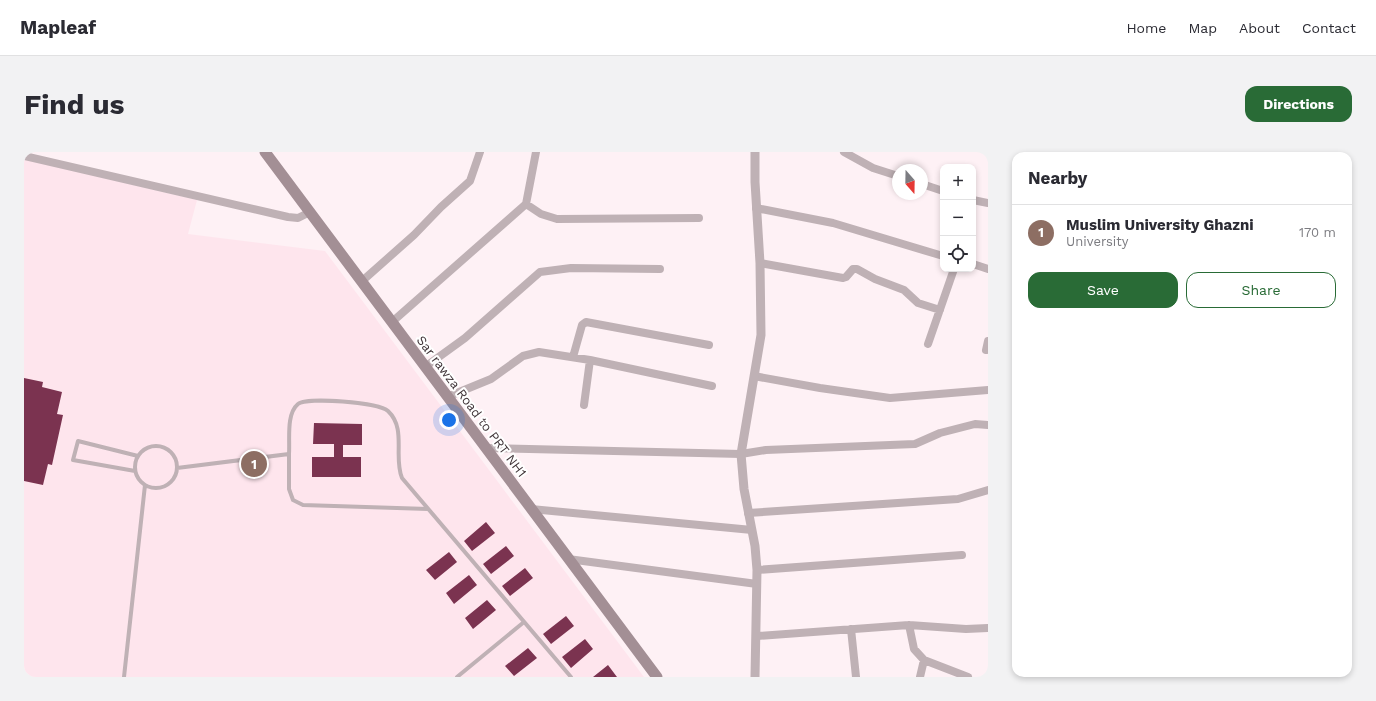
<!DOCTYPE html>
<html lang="en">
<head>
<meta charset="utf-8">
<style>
  body { margin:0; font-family:"Work Sans",sans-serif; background:#f2f2f3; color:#2b2b33 }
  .controls { position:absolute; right:12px; top:12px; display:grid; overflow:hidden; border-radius:8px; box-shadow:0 2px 6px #0003 }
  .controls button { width:36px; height:36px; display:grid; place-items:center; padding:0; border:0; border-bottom:1px solid #e1e1e2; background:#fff; color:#2b2b33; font:20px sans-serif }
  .compass { position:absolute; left:868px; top:12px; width:36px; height:36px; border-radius:50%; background:#fff; box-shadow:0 2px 6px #0003; rotate:160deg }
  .you { position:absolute; left:425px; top:268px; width:14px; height:14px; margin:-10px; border:3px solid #fff; border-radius:50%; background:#1a73e8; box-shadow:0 0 0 6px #1a73e833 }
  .badge { display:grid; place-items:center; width:26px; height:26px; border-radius:50%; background:#296b36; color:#fff; font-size:13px; font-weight:700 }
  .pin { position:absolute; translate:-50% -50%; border:2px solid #fff; box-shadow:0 1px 4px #0006 }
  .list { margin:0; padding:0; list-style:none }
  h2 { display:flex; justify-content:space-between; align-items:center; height:52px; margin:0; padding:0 16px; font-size:17px }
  h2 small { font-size:13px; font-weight:400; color:#7c7c81 }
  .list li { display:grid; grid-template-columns:26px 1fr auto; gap:12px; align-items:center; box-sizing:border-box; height:56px; padding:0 16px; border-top:1px solid #e1e1e2 }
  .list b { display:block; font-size:15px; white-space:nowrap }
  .list p { margin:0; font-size:13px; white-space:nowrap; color:#7c7c81 }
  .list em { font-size:13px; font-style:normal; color:#7c7c81 }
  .actions { display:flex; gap:8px; padding:12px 16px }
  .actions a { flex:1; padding:9px 0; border:1px solid #296b36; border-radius:12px; text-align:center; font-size:14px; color:#296b36 }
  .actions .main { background:#296b36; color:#fff }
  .icon { flex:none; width:22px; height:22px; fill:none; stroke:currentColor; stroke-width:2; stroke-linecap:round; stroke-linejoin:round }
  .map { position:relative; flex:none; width:964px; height:525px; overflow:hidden; border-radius:12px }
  header { display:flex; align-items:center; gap:24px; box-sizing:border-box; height:56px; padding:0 20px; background:#fff; border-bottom:1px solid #e1e1e2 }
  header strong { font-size:19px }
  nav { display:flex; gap:22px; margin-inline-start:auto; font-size:14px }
  .intro { display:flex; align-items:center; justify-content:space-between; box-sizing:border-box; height:96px; padding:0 24px }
  h1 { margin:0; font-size:28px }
  .button { padding:10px 18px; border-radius:12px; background:#296b36; color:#fff; font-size:14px; font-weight:700 }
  main { display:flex; gap:24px; padding:0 24px }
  aside { flex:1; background:#fff; border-radius:12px; box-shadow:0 2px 6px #0003 }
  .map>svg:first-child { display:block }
  .built { fill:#fee5ed }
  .building { fill:#7b3350 }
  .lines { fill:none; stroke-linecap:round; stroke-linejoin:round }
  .service { stroke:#bfb1b5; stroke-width:4 }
  .minor { stroke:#bfb1b5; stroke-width:8 }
  .tertiary { stroke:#bfb1b5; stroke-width:9 }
  .secondary { stroke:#a38f95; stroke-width:11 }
  .labels { text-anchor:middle; stroke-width:4; stroke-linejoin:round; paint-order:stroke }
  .street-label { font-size:13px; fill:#3e3236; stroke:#fff }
</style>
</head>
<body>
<header>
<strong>Mapleaf</strong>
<nav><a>Home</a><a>Map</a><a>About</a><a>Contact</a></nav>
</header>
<div class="intro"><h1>Find us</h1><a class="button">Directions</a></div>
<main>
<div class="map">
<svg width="964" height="525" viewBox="0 0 964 525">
  <rect width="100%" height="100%" fill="#fef1f5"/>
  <path class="built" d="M0,7L173,48L164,82L301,99L620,525H0Z"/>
  <path class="building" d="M0,226L19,230L18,235L38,240L33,262L39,263L28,313L24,312L19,333L0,329Z
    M290,271L338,272V293H319V305H337V325H288V305H310V292H289Z
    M462,370L471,381L448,399L440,389Z
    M482,394L490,404L467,422L459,412Z
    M425,400L433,410L411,428L402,418Z
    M501,416L509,426L486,444L478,434Z
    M445,423L453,433L430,452L422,441Z
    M463,448L472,458L449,477L441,466Z
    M542,464L550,474L527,492L519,482Z
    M561,487L569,497L547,516L538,505Z
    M504,496L513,506L490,524L481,514Z
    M584,513L593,525H569Z"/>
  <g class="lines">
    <path class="service" d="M111 315a21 21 0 1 1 42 0a21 21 0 1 1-42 0Z
      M265,302C266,287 262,262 274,252C283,245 354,250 364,259C383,277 369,305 378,326L547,525
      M153,316L265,302V337L269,348L279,353L404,357
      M111,319L49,308L54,289L114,304
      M100,525L121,333
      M433,525L500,470"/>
    <path class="minor" d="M820,0L849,16L874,24
      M0,4L264,65L274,66L286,60
      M898,32L919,39
      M949,48L964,51
      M502,52L512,0
      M732,56L809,71L919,104
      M736,111L819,126L822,125L829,117H833L851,127L880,138L894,151L916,158
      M949,112L964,117
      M337,130L390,83L417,55L446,29L456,0
      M368,170L502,52L517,62L533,67L675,66
      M904,192L930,117
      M962,198L964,189
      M549,205L558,173L562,170L685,193
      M401,215L441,186L516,120L547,116L636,117
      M730,224L796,236L866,246L964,238
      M423,245L467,227L499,204L515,200L566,208L688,234
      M560,253L566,208
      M462,296L717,302L742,298L891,292L916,281L951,272L964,273
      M507,357L728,378
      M724,361L934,347L964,338
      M544,407L733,432
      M733,418L938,403
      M885,473L890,497L900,508L896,525
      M827,477L832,525
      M733,484L885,473L942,477L964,476
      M900,508L944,525"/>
    <path class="tertiary" d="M731,525L733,418L731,394L720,337L717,302L737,183L736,111L731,30V0"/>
    <path class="secondary" d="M241,0L633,525"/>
  </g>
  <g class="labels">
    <g class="street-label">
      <text transform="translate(448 254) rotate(53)" y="5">Sar rawza Road to PRT NH1</text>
    </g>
  </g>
</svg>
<div class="controls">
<button>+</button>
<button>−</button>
<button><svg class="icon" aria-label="locate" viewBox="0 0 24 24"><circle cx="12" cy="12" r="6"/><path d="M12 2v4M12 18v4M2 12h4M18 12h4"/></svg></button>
</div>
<svg class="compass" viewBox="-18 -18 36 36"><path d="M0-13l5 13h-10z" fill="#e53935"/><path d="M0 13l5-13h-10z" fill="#7c7c81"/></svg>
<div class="you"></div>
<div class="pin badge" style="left:230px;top:312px;background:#8d6e63">1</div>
</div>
<aside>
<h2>Nearby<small></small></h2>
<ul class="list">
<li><span class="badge" style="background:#8d6e63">1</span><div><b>Muslim University Ghazni</b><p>University</p></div><em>170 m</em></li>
</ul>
<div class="actions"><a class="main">Save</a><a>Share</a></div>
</aside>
</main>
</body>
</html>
